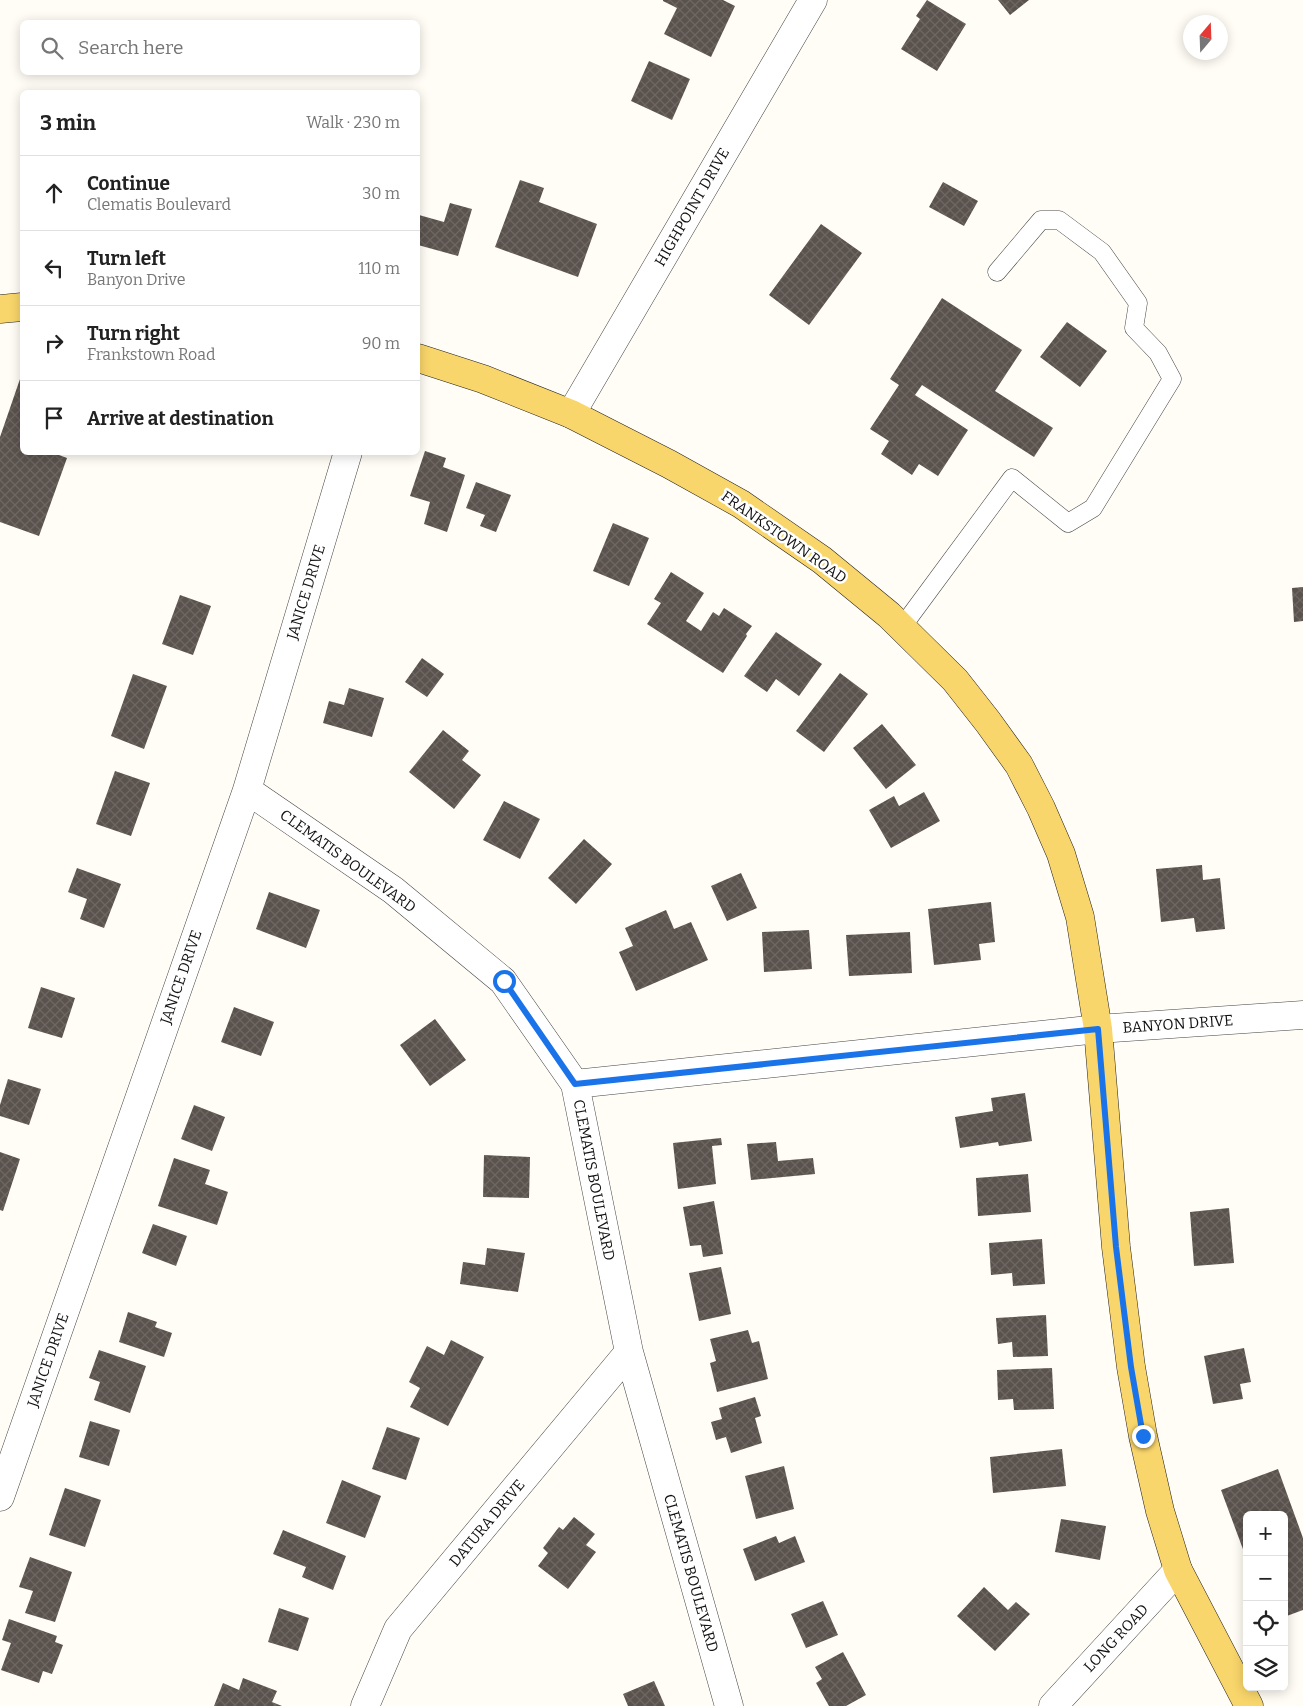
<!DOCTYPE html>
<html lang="en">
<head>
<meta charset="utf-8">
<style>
  body { margin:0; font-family:Bitter,serif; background:#f2f2f2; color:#222 }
  .controls { position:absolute; right:15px; bottom:15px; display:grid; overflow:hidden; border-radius:8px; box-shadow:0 2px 12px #0003 }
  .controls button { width:45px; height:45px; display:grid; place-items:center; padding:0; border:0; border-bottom:1px solid #e0e0e0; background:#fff; color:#222; font:25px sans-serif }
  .compass { position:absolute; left:1183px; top:15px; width:45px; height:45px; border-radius:50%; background:#fff; box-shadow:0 2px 12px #0003; rotate:19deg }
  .stop { position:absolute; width:15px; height:15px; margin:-11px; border:4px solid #1a73e8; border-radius:50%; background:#fff }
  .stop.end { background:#1a73e8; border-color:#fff; box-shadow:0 1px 5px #0008 }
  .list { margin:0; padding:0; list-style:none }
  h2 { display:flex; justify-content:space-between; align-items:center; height:65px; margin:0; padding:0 20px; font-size:21px }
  h2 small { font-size:16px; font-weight:400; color:#767676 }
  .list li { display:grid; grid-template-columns:32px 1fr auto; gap:15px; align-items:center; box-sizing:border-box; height:75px; padding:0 20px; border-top:1px solid #e0e0e0 }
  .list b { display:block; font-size:19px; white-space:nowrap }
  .list p { margin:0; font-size:16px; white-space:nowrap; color:#767676 }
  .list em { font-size:16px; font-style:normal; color:#767676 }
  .icon { flex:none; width:28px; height:28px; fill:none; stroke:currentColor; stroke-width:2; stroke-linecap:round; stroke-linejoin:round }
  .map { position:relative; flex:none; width:1303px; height:1706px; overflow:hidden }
  .search { position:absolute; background:#fff; box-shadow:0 2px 12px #0003; left:20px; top:20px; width:400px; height:55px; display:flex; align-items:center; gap:12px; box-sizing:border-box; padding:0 18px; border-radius:8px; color:#767676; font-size:19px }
  .panel { position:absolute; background:#fff; box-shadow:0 2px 12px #0003; left:20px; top:90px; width:400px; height:365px; border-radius:8px }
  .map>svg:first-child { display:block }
  .building { fill:url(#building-cross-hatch) }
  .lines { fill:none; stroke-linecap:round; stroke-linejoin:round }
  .service-casing { stroke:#444; stroke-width:19 }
  .minor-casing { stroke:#444; stroke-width:29 }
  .tertiary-casing { stroke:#444; stroke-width:29 }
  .primary-casing { stroke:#222; stroke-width:29 }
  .service { stroke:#fff; stroke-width:18 }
  .minor { stroke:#fff; stroke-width:28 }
  .tertiary { stroke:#fff; stroke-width:28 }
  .primary { stroke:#f9d66b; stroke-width:28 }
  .route { stroke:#1a73e8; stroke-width:6 }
  .labels { text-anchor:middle; stroke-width:5; stroke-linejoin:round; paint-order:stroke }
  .street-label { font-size:15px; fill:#111; stroke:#fff }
</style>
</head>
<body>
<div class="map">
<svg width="1303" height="1706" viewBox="0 0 1303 1706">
  <defs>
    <pattern id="building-cross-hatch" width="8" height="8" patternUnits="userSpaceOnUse" patternTransform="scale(1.25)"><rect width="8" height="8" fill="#5a524d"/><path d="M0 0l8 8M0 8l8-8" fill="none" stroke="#6d6662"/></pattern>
  </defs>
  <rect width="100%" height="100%" fill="#fffdf5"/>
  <path class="building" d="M663,0H723L735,6L711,57L664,34L677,8L663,1Z
    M927,0L966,24L937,71L901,49L920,19L916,16Z
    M998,0H1029L1010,15Z
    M649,61L690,79L672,120L631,101Z
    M520,180L544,188L539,202L597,224L578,277L495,247Z
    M943,182L978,201L964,226L929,207Z
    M450,203L472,209L458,256L418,245V220L419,215L444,222Z
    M821,224L862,253L809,325L769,295Z
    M942,298L1022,350L995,391L1053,428L1034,457L922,385L915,395L968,430L938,476L919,464L912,475L881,454L889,441L870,429L899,385L890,379Z
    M1067,322L1107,351L1080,387L1040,357Z
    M20,379L22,380V452H51L67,458L39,536L0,522V437Z
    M425,451L446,458L443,467L465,475L447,532L424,524L430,502L410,496Z
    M476,482L511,495L496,532L480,526L485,515L466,508Z
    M613,523L649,538L629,586L593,571Z
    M671,572L704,593L686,621L701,631L713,612L719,616L724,608L752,626L746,634L747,636L723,673L647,624L661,603L654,599Z
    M1303,587V621L1294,622L1292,588Z
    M180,595L211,606L193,655L162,644Z
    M776,632L822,664L799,696L776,679L767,692L744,676Z
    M422,658L444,674L427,697L405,682Z
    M840,673L868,694L824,752L796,731Z
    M133,674L167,686L144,749L111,736Z
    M349,688L384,698L372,737L323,723L329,701L344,705Z
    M882,724L916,765L886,789L853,748Z
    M443,730L469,751L462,760L481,775L454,809L409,772Z
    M115,771L150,783L131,836L96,824Z
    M924,792L940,821L891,848L869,810L894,796L899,806Z
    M504,801L540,819L520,859L483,840Z
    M584,839L612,864L576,904L548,878Z
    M1202,865L1203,880L1220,878L1225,929L1196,932L1194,918L1161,922L1156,869Z
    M77,868L121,884L104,928L80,919L87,899L68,892Z
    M741,873L757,908L727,921L711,886Z
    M269,892L320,910L306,948L256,929Z
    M991,902L995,942L979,944L981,960L934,965L928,909Z
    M666,910L674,929L691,922L708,960L636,991L619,952L633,946L625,928Z
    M809,930L812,969L764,972L762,932Z
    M910,932L912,973L849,976L846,935Z
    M41,987L75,998L62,1038L28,1028Z
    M234,1007L274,1022L261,1056L221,1042Z
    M435,1019L466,1060L430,1086L400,1045Z
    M8,1079L41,1089L29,1125L0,1116V1105Z
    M1025,1093L1032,1141L999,1146L998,1142L960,1148L955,1117L993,1111L991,1098Z
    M194,1105L225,1117L212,1151L181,1139Z
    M721,1138L722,1145L712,1146L716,1184L678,1189L673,1143Z
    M776,1142L778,1161L813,1158L815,1174L751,1180L747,1144Z
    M0,1152L20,1159L3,1211L0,1210Z
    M484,1155L530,1157L529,1198L483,1197Z
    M174,1158L210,1170L205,1184L228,1192L217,1225L158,1206Z
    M1028,1174L1031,1212L978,1216L976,1178Z
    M714,1201L723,1254L703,1257L701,1245L690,1246L683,1207Z
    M1229,1208L1234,1263L1194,1266L1190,1212Z
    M153,1224L187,1236L176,1266L142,1253Z
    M1042,1239L1045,1284L1013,1286L1012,1273L991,1275L989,1243Z
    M487,1248L525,1253L518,1292L460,1284L463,1262L485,1265Z
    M721,1267L731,1314L699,1321L689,1273Z
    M128,1312L157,1322L155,1327L172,1333L164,1357L119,1342Z
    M1046,1315L1048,1356L1013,1357L1012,1342L998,1344L996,1318Z
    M748,1330L752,1343L759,1341L768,1379L717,1392L710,1363L716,1361L710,1339Z
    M451,1340L484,1357L448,1426L410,1407L420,1388L409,1382L427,1346L444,1355Z
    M1244,1348L1251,1382L1240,1384L1243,1399L1213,1404L1204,1356Z
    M99,1350L146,1366L130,1413L94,1400L100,1382L89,1378Z
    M1052,1368L1054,1409L1014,1410L1013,1399L998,1400L997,1370Z
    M755,1397L761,1416L755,1418L762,1443L731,1453L726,1437L716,1440L711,1422L722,1419L719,1408Z
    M90,1421L120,1430L109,1466L79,1457Z
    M387,1427L420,1438L406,1480L372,1469Z
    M1062,1449L1066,1486L993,1493L990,1457Z
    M784,1466L794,1509L756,1519L745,1476Z
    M1278,1469L1303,1538V1610L1284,1617V1515H1247V1560L1221,1490Z
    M342,1480L381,1496L365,1538L326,1523Z
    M65,1488L101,1500L85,1547L49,1535Z
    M574,1517L595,1534L586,1545L596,1552L568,1589L538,1566L548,1553L543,1548L559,1527L563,1530Z
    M1061,1519L1106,1526L1100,1560L1055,1552Z
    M283,1530L346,1556L333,1590L302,1577L306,1567L273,1554Z
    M776,1536L779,1543L795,1536L805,1562L755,1581L743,1549Z
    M30,1557L72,1572L55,1622L25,1613L33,1591L19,1587Z
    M984,1587L1008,1610L1016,1602L1030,1614L995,1651L957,1616Z
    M823,1601L838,1635L806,1648L791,1614Z
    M279,1608L309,1618L298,1651L268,1642Z
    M9,1619L57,1636L55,1642L63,1645L52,1674L43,1671L39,1683L1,1670L11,1643L2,1640Z
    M843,1652L866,1695L846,1706H829L816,1683L822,1679L815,1667Z
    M243,1678L277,1691L272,1702L282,1706H214L223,1683L239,1690Z
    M654,1681L665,1706H628L623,1694Z"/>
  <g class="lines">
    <g class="service-casing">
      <path id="service" d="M902,627L1012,478L1068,523L1093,508L1172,379L1158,353L1134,328L1138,303L1102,252L1059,220H1041L997,272"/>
    </g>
    <g class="minor-casing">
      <path id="minor" d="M571,414L813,0
        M247,790L393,890L503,981L575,1084L629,1352L729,1706
        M575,1084L1098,1029L1303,1015
        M0,1497L247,790L348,452
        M365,1706L398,1629L629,1352"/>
    </g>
    <g class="tertiary-casing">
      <path id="tertiary" d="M1053,1706L1178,1570"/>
    </g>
    <g class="primary-casing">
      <path id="primary" d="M0,309L22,307
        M418,358L483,379L571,414L669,464L741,504L822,560L889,615L955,680L988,722L1019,765L1041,808L1061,854L1080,917L1098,1029L1116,1247L1131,1367L1143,1436L1160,1511L1178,1570L1249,1706"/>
    </g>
    <use href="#service" class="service"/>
    <use href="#minor" class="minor"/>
    <use href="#tertiary" class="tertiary"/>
    <use href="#primary" class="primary"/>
  </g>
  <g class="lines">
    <path class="route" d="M504,981L575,1084L1098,1029L1116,1247L1131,1367L1143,1436"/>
  </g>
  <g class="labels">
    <g class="street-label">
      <text transform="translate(692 207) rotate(-60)" y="5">HIGHPOINT DRIVE</text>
      <text transform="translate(784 537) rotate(35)" y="5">FRANKSTOWN ROAD</text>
      <text transform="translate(306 592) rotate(-73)" y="5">JANICE DRIVE</text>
      <text transform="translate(348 861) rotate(36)" y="5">CLEMATIS BOULEVARD</text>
      <text transform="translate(181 977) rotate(-71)" y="5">JANICE DRIVE</text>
      <text transform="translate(1178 1024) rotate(-4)" y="5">BANYON DRIVE</text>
      <text transform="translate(594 1180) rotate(79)" y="5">CLEMATIS BOULEVARD</text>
      <text transform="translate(48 1360) rotate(-71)" y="5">JANICE DRIVE</text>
      <text transform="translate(487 1523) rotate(-50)" y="5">DATURA DRIVE</text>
      <text transform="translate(691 1573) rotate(74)" y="5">CLEMATIS BOULEVARD</text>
      <text transform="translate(1116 1638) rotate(-47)" y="5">LONG ROAD</text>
    </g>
  </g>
</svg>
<div class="controls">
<button>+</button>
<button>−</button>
<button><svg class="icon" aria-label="locate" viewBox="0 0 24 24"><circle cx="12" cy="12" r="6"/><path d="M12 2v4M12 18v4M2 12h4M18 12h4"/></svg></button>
<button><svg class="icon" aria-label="layers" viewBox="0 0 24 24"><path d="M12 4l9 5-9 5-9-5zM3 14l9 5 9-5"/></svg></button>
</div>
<svg class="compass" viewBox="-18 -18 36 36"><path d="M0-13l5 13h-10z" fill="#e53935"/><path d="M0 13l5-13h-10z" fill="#767676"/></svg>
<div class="stop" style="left:504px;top:981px"></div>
<div class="stop end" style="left:1143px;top:1436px"></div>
<div class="search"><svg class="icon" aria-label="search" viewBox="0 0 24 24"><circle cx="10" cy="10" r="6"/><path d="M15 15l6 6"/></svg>Search here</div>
<section class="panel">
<h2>3 min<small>Walk · 230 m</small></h2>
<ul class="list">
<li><svg class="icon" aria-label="ahead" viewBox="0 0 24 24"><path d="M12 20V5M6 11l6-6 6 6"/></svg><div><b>Continue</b><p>Clematis Boulevard</p></div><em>30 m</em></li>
<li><svg class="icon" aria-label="left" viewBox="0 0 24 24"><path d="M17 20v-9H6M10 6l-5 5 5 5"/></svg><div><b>Turn left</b><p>Banyon Drive</p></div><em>110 m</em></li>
<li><svg class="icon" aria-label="right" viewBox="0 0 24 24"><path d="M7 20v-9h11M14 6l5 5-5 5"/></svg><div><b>Turn right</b><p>Frankstown Road</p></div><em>90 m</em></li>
<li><svg class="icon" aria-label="arrive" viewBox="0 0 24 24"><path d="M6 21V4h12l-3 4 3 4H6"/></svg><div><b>Arrive at destination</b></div></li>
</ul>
</section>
</div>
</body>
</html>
